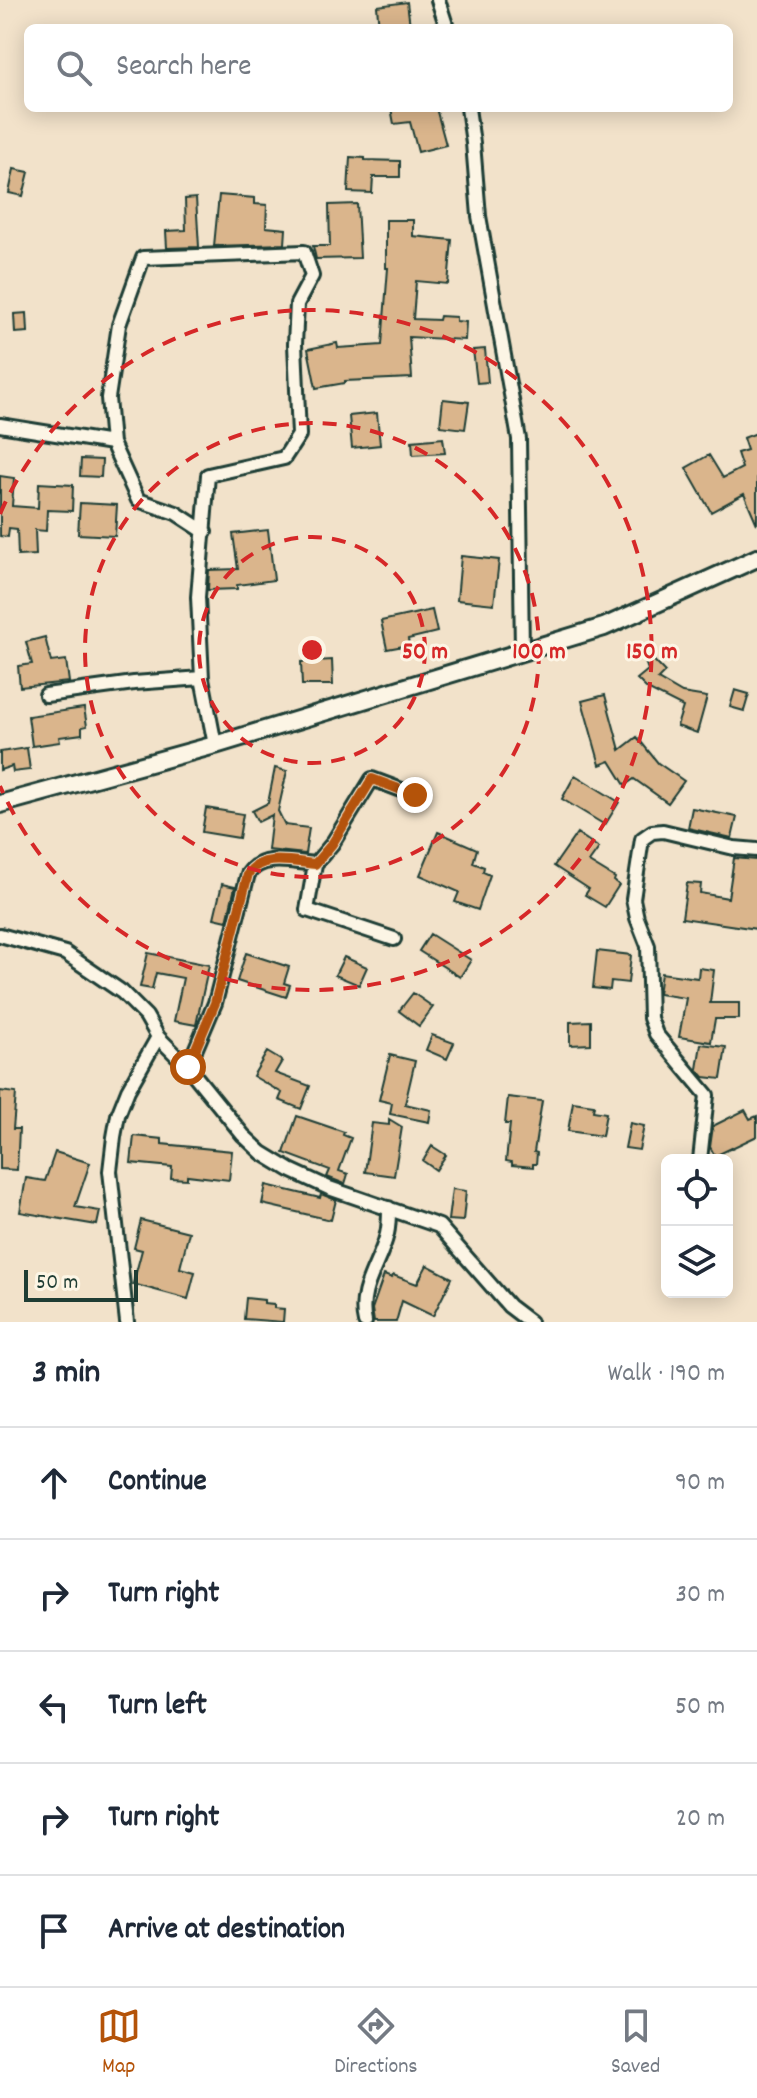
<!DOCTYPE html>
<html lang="en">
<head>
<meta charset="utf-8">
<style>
  body { margin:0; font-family:Dekko,sans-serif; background:#f6f6f7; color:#1f2937 }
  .controls { position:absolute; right:24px; bottom:24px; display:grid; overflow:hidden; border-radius:12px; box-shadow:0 4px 20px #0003 }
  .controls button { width:72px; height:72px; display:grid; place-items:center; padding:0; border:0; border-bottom:2px solid #e0e1e3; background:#fff; color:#1f2937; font:40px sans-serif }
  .scale { position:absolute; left:24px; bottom:20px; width:114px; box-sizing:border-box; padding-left:8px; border:4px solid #1f3d34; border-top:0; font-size:22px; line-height:28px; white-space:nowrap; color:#1f3d34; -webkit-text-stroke:6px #fcf5e5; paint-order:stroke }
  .stop { position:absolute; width:24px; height:24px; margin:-18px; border:6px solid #b45309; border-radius:50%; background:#fff }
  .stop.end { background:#b45309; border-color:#fff; box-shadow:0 2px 8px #0008 }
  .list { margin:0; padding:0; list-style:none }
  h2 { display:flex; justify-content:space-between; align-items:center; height:104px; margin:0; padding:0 32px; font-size:34px }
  h2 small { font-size:26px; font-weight:400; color:#747a83 }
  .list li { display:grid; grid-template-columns:52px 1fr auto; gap:24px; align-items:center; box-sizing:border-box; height:112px; padding:0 32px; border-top:2px solid #e0e1e3 }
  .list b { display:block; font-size:30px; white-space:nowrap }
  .list em { font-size:26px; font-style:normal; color:#747a83 }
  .icon { flex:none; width:44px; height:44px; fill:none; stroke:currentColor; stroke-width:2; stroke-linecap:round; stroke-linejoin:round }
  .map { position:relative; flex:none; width:757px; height:1322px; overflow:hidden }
  .search { position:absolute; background:#fff; box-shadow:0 4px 20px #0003; left:24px; right:24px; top:24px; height:88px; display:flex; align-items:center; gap:20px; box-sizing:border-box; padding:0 28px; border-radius:12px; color:#747a83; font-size:30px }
  .sheet { height:664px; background:#fff }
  nav { display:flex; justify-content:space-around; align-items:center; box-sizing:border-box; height:112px; border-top:2px solid #e0e1e3; background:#fff; font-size:22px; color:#747a83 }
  nav a { display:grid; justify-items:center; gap:4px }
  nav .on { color:#b45309 }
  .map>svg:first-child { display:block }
  .building { fill:#dab58c; stroke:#1f3d34; stroke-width:2 }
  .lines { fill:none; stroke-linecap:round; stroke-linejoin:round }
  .minor-casing { stroke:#1f3d34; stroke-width:18 }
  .secondary-casing { stroke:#1f3d34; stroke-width:22 }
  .minor { stroke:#fcf5e5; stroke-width:12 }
  .secondary { stroke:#fcf5e5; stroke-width:16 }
  .route { stroke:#b45309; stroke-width:10 }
  .ring { fill:none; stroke:#d62828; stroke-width:4; stroke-dasharray:14 10 }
  .centre { fill:#d62828; stroke:#fcf5e5; stroke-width:4 }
  .ring-label { font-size:24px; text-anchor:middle; font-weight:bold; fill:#d62828; stroke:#fcf5e5; stroke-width:6; stroke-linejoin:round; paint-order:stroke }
</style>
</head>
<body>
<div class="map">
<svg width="757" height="1322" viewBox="0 0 757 1322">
  <rect width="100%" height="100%" fill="#f2e2ca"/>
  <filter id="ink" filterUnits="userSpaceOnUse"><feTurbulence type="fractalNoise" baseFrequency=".0125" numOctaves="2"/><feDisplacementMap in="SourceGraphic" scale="16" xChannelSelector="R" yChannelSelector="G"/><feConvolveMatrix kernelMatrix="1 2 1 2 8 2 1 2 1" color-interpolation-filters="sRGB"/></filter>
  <g filter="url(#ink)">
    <path class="building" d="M407,2L410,26L379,28L377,6Z
      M391,108H436L446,145L418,152L410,122L394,124Z
      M350,157L365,158V160L400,161V177H373L372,193L348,192Z
      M14,169L29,172L23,196L9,193Z
      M219,195L255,198V204L267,205L266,227L286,229L285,244L214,246Z
      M196,198L199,247L167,248L166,231L186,230L185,199Z
      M357,204L360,258L316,259L313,246H330L329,205Z
      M386,220H413V236L452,240L448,284L416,281L413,319L439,320L440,316L456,317V321L466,322L465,340L409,337L412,378L345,381V383L316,388L308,349L337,343L338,348L382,345L388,268H386Z
      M27,313L28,332L15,333L14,314Z
      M485,349L488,382L477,383L473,350Z
      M443,399L469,402L465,429L440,426Z
      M377,413L380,445L352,448L349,416Z
      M757,433V524L744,494L711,512L686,468L709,455L723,478L742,468L737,453L747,450L743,438Z
      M443,438L445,453L413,455L412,441Z
      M81,459L102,460L101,477L80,476Z
      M0,476L14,478L12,506L38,508L39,483L73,485L72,511L47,510L46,531L35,530L36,555L18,556L17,529L9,528L8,537L0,536Z
      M80,503L117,505L115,536L78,534Z
      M268,530L274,580L237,585V589L208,590L209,570L238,569L233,534Z
      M461,556L499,560L494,604L457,600Z
      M432,610L437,632L408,639L409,645L387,649L381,621Z
      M45,637L51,662L66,660L69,682L20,687L18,666L32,664L26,642Z
      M639,645L665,672L658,679L682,693L707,697L697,733L677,726L683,707L647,689L637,679L648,670Z
      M332,660L333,685H302L301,662Z
      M735,690L749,694L744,711L730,707Z
      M605,695L620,750L637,737L658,763L684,781L668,803L634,779L625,785L610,761L600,765L582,701Z
      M84,708L87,726L82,727V734L59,737L60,742L32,746L28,716Z
      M27,748L30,770L13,772L12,766L0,770V752Z
      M275,768L287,771L278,811L285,825L309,828L305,854L268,850L272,815L258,822L252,811L268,803Z
      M575,775L619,802L605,825L562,799Z
      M206,808L243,814L239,838L202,832Z
      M692,808L737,817L732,838L688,828Z
      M438,832L477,849L473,863L484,867L483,872L490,875L478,910L455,902L459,892L420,875Z
      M577,833L599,848L589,862L615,878L614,881L619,885L605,907L585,895L589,889L554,866Z
      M734,858L757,860V929L682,918L687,883L701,884L700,893L728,898Z
      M222,884L235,887L227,921L214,918Z
      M430,934L471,960L460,977L419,951Z
      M597,951L631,955L628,983L611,981L610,990L593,988Z
      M148,953L209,965L196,1025L174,1021L183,978L156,973L152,989L140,987Z
      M246,953L289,967L284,983L290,985L286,997L237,981Z
      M344,957L367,967L359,985L335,975Z
      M699,968L714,970L710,1003H739V1019H715L711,1042L679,1037L686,998L658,994L661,973L698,978Z
      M413,993L433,1007L419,1026L399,1011Z
      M591,1021V1044L570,1045V1022Z
      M432,1035L454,1043L447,1059L426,1050Z
      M701,1044L726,1047L721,1079L704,1077L697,1069Z
      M267,1052L282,1061L275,1073L310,1086L301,1109L279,1100L282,1093L253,1076Z
      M390,1055L415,1061L405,1104L431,1110L429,1122L390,1114L392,1103L379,1100Z
      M0,1091L16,1093L13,1129H19L17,1170L0,1169Z
      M508,1097L542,1101L534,1152L537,1153L536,1164H533V1167L512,1165V1162L506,1161L510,1124H505Z
      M573,1102L594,1105L593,1111L606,1113L602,1136L568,1131Z
      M745,1110L750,1119L757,1116V1136L715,1156L710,1147L713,1126Z
      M297,1116L344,1132L343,1135L351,1138L339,1171L348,1174L345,1184L327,1177L330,1170L284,1153Z
      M389,1119L402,1127L394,1176L365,1172L372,1123L389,1125Z
      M630,1123L644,1126L639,1150L625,1148Z
      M134,1136L162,1139V1144L232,1151L229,1180L187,1175V1179L171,1178L172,1167L131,1163Z
      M432,1146L446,1155L436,1170L423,1161Z
      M55,1152L90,1163L75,1207L100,1211L97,1225L20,1212L26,1178L45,1181Z
      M266,1185L320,1198L321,1194L336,1200L331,1220L262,1204Z
      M452,1189L466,1191L463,1221L448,1220Z
      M141,1220L189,1232L180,1268L195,1272L188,1299L133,1284L142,1250L134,1248Z
      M427,1265L452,1278L433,1316L402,1301L396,1322H374L372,1309L384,1275L392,1278L393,1275L417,1284Z
      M246,1298L264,1300V1303L274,1304V1308L284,1309L283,1322L244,1319Z"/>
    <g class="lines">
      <g class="minor-casing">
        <path id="minor" d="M438,0L447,28
          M468,108L473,143L479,216L519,439L522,650
          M0,425L112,443L108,398L119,325L143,258L304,252L312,276L297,304L295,344L299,435L284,458L208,475L198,597L202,678L215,745
          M112,443L138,500L176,513L205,532
          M46,695L134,683L202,678
          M315,864L307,910L394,939
          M0,935L65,953L122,992L146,1016L158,1037L188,1067L243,1135L262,1153L290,1170L329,1188L439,1226L509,1306L530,1322
          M188,1067L215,1003L248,874C261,853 294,862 315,864L332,844L372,779L415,795
          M700,1160L707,1095L656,1034L650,1018L648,946L637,918L633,899L642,839L652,832L663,831L734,848L757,850
          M127,1322L110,1171L114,1137L118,1115L128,1090L158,1037
          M365,1322C357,1289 380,1265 387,1234C389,1226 389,1216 389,1208"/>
      </g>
      <g class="secondary-casing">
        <path id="secondary" d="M0,804L215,745L604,627L757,558"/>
      </g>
      <use href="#minor" class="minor"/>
      <use href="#secondary" class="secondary"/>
    </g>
  </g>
  <g class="lines" filter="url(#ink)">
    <path class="route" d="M188,1067L215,1003L248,874C261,853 294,862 315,864L332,844L372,779L415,795"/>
  </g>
  <g class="ring">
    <circle cx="312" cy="650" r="113"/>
    <circle cx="312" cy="650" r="227"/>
    <path d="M0 514A340 340 0 1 1 0 786"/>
  </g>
  <circle cx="312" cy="650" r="12" class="centre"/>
  <g class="ring-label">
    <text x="425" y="658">50 m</text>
    <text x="539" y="658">100 m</text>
    <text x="652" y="658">150 m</text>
  </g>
</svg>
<div class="controls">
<button><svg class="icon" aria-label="locate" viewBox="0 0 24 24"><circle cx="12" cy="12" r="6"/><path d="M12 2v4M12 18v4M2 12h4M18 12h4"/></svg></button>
<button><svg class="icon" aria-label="layers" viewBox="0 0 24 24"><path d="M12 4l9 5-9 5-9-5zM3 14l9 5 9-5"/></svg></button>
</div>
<div class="scale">50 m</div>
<div class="stop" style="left:188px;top:1067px"></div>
<div class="stop end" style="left:415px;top:795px"></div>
<div class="search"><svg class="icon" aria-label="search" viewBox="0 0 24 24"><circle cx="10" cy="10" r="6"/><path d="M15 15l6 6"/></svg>Search here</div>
</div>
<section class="sheet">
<h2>3 min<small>Walk · 190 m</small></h2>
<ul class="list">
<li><svg class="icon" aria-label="ahead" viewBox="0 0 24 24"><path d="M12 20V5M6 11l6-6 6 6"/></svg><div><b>Continue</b></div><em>90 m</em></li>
<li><svg class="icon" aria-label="right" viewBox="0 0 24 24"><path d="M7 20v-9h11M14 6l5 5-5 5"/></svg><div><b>Turn right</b></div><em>30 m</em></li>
<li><svg class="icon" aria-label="left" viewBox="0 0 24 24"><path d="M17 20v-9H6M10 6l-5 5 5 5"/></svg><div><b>Turn left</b></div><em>50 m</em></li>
<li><svg class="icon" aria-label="right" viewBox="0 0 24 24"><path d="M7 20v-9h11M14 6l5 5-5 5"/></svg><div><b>Turn right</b></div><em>20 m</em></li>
<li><svg class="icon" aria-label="arrive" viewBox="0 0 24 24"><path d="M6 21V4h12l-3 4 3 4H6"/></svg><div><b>Arrive at destination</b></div></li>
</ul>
</section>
<nav>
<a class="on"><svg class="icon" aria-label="map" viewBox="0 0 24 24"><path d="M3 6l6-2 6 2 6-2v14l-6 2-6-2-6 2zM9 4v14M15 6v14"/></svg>Map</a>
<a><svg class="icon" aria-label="directions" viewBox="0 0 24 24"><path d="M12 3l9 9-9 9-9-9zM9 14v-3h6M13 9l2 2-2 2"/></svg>Directions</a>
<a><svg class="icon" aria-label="saved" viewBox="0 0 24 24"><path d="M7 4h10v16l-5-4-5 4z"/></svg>Saved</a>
</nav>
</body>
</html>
